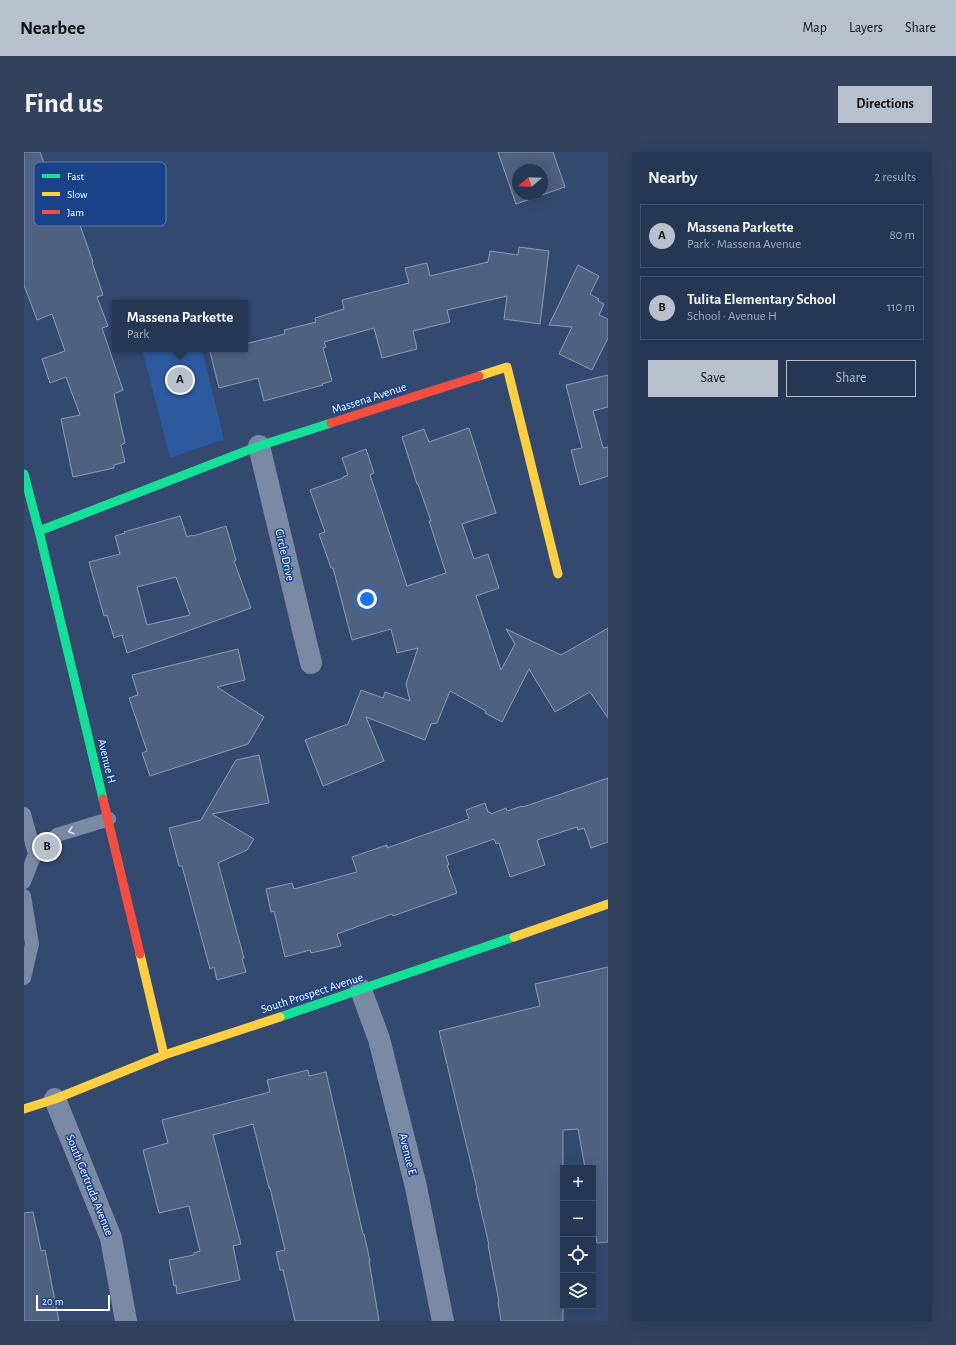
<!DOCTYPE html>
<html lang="en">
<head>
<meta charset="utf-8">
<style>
  body { margin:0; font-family:"Alegreya Sans",sans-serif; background:#32425d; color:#f1f3f6 }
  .controls { position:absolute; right:12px; bottom:12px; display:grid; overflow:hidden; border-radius:0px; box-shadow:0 4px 16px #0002 }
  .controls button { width:36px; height:36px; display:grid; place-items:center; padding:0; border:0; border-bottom:1px solid #42516a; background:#263753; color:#f1f3f6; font:20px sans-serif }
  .compass { position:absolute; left:488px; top:12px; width:36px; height:36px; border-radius:50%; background:#263753; box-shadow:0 4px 16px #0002; rotate:251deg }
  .scale { position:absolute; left:12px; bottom:10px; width:74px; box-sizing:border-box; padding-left:4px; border:2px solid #fff; border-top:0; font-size:11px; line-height:14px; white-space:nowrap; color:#fff; -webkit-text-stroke:3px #1a4288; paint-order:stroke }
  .you { position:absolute; left:343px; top:447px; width:14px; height:14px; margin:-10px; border:3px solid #fff; border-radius:50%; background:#1a73e8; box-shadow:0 0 0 6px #1a73e833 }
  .badge { display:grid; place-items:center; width:26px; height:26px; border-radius:50%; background:#b8bfcd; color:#111; font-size:13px; font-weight:700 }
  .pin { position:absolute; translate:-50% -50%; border:2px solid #fff; box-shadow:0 1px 4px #0006 }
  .popup { position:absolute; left:88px; top:148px; width:136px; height:52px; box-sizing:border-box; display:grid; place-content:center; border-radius:0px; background:#263753; filter:drop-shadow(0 1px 3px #0005); font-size:13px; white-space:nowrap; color:#a4acb8 }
  .popup b { font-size:15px; color:#f1f3f6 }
  .popup::after { content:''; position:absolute; left:50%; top:100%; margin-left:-8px; border:8px solid transparent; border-top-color:#263753 }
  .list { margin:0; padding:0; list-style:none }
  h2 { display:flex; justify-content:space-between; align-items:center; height:52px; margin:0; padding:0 16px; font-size:17px }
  h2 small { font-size:13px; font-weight:400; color:#a4acb8 }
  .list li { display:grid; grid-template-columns:26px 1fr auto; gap:12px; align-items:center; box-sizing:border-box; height:64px; margin:0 8px 8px; padding:0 8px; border:1px solid #42516a; border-radius:0px }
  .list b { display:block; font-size:15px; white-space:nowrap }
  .list p { margin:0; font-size:13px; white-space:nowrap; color:#a4acb8 }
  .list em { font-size:13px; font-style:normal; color:#a4acb8 }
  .actions { display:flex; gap:8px; padding:12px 16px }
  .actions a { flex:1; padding:9px 0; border:1px solid #b8bfcd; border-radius:0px; text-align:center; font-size:14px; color:#b8bfcd }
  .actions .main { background:#b8bfcd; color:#111 }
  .icon { flex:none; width:22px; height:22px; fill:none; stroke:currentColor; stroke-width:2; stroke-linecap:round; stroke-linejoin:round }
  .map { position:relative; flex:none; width:584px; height:1169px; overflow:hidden; border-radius:0px }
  header { display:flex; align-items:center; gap:24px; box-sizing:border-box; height:56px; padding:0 20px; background:#b8bfcd; color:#111 }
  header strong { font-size:19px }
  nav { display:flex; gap:22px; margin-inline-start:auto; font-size:14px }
  .intro { display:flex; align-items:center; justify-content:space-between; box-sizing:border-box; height:96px; padding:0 24px }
  h1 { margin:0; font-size:28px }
  .button { padding:10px 18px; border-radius:0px; background:#b8bfcd; color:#111; font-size:14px; font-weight:700 }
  main { display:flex; gap:24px; padding:0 24px }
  aside { flex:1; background:#263753; border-radius:0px; box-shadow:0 4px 16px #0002 }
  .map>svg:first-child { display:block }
  .green { fill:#2d599f }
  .building { fill:#4f6180; stroke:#8e9cb2; fill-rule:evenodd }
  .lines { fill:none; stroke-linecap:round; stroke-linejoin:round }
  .lane { stroke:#7a8aa5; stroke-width:14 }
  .street { stroke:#7a8aa5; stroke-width:22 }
  .fast { stroke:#16e098; stroke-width:9 }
  .slow { stroke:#ffcf43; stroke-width:9 }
  .jam { stroke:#f24e42; stroke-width:9 }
  .oneway { stroke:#dee2e8 }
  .labels { text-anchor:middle; stroke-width:3; stroke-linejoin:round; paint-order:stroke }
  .street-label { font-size:12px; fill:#fff; stroke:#1a4288 }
  .key { fill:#1a4288; stroke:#5f7bac; stroke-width:1 }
  .key-label { font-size:11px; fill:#fff }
</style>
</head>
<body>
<header>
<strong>Nearbee</strong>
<nav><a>Map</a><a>Layers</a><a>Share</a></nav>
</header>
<div class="intro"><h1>Find us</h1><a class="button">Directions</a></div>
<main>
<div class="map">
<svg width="584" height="1169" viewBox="0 0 584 1169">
  <rect width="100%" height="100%" fill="#33496f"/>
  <path class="green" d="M118,197H178L200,287L146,306Z"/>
  <path class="building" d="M0,0H16L24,22L40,16L50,40L45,42L69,110H68L79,143L73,145L84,174L78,176L99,238L90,242L101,291L97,293L101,310L90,313V316L49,325L37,267L56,263L42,225L26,231L18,207L41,199L28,162L13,168L0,133Z
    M474,0H529L541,35L492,52ZM494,18H518V42H494Z
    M495,95L525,99L516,172L480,167L483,144L423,158L426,170L389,179L393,197L358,206L350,176L300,190L302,195L299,196L308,229L298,232L299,233L240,249L234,226L195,236L186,200L199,197H221V192L261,182L260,178L292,170L291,166L320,157L318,148L385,131L381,116L403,111L406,124L464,110L466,99L494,103Z
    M554,113L575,124L566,142L575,147L574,149L580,152L575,163L584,167V186L568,218L535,202L548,175L525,173Z
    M584,223V255L569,259L579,296L584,295V324L556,333L547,298L558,296L542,233Z
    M445,276L472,361L438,372L450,407L464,402L475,436L452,444L477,518L491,492L482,477L537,503L584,476V566L566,540L531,560L505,517L478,570L461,561L462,559L426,539L413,571L407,572L401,588L342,565L360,609L299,634L281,588L324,572L337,538L359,546L361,540L386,549L382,532L394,496L373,501L367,477L328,488L309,416H307L295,382L301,380L286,338L319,326V325L324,323L318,306L342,297L350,321L346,323L383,434L422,421L405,369H407L394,332H393L378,285L400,277L405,290Z
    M156,364L163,385L168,383L169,384L202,374L212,408L210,409L227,456L103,501L98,483L90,486L83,463L80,464L65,410L96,402L91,384L101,381L100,380ZM152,425L166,463L123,473L113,435Z
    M214,497L221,528L193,535L240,565L224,592L126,624L118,601L123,599L105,546L114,543L108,523Z
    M235,603L245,651L188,662L230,687L223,698L194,711L220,806L218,807L222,820L193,828L190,815L186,817L158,714H155L145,676L177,668L212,608Z
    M584,626V690L567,696L560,676L554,678L553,675L513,688L521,713L486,725L475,691L472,692L470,687L422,704L425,713H423L433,741L369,764L368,762L313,782L317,794L287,801L286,798L261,805L250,759L247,760L242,737L268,731L270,737L333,720L328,705L363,693V696L445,667L442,658L461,651L464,660H466L467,662L482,656L483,659L498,654L499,655Z
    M584,815V1090L573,1091L569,1065V1016H561L554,977L539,978V1169H477L474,1150H475L464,1093H465L452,1037H453L415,879L516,854L511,832Z
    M284,918L285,924L302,920L339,1082H340L346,1109H345L355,1169H271L259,1118H256L252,1100L261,1098L246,1036H245L229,972L189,983L217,1092L209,1094L216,1128L153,1142L152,1133L150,1134L145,1108L170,1103V1101L176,1099L165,1054L135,1061L119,998L144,991L138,968L246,940L243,928Z
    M9,1060L17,1099L21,1098L35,1169H0V1061Z"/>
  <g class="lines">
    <path class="lane" d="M0,662L11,702
      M0,730L11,702L33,683L85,667
      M0,744L8,792L0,826"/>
    <path class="street" d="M235,294L287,511
      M337,838L355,887L392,1035L419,1169
      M31,947L87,1086L102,1169"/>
    <path class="fast" d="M0,322L15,379L79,647
      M15,379L235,294L307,271
      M256,865L490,785"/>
    <path class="slow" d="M455,224L483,215L534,422
      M490,785L584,752
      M116,802L140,903
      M0,957L31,947L140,903L256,865"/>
    <path class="jam" d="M307,271L455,224
      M79,647L116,802"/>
  </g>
  <defs><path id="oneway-chevron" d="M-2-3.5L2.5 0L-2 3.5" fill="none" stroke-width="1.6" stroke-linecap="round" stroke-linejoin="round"/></defs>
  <use class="oneway" href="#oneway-chevron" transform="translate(47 679) rotate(163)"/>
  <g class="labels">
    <g class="street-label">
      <text transform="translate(345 246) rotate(-18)" y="4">Massena Avenue</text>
      <text transform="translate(261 403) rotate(77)" y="4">Circle Drive</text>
      <text transform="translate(83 609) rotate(76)" y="4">Avenue H</text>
      <text transform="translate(288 841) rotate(-18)" y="4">South Prospect Avenue</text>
      <text transform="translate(384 1002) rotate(76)" y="4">Avenue E</text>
      <text transform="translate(66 1033) rotate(68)" y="4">South Gertruda Avenue</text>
    </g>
  </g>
  <rect x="10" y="10" width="132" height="64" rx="6" class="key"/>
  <rect x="18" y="22" width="18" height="4" fill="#16e098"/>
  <rect x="18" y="40" width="18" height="4" fill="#ffcf43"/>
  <rect x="18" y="58" width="18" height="4" fill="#f24e42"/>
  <g class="key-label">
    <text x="43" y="28">Fast</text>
    <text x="43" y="46">Slow</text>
    <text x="43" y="64">Jam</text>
  </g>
</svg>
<div class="controls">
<button>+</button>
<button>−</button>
<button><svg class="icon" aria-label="locate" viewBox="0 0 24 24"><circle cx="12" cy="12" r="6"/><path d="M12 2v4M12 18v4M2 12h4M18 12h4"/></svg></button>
<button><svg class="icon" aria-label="layers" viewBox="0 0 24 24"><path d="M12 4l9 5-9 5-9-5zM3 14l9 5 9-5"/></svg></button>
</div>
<svg class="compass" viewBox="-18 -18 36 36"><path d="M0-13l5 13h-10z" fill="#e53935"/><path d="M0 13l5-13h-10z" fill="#a4acb8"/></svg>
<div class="scale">20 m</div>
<div class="you"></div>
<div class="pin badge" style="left:156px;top:228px">A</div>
<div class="popup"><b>Massena Parkette</b>Park</div>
<div class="pin badge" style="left:23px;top:695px">B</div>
</div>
<aside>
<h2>Nearby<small>2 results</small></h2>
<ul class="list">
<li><span class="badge">A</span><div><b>Massena Parkette</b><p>Park · Massena Avenue</p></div><em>80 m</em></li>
<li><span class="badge">B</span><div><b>Tulita Elementary School</b><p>School · Avenue H</p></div><em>110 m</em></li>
</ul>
<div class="actions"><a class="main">Save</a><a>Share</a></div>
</aside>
</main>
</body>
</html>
